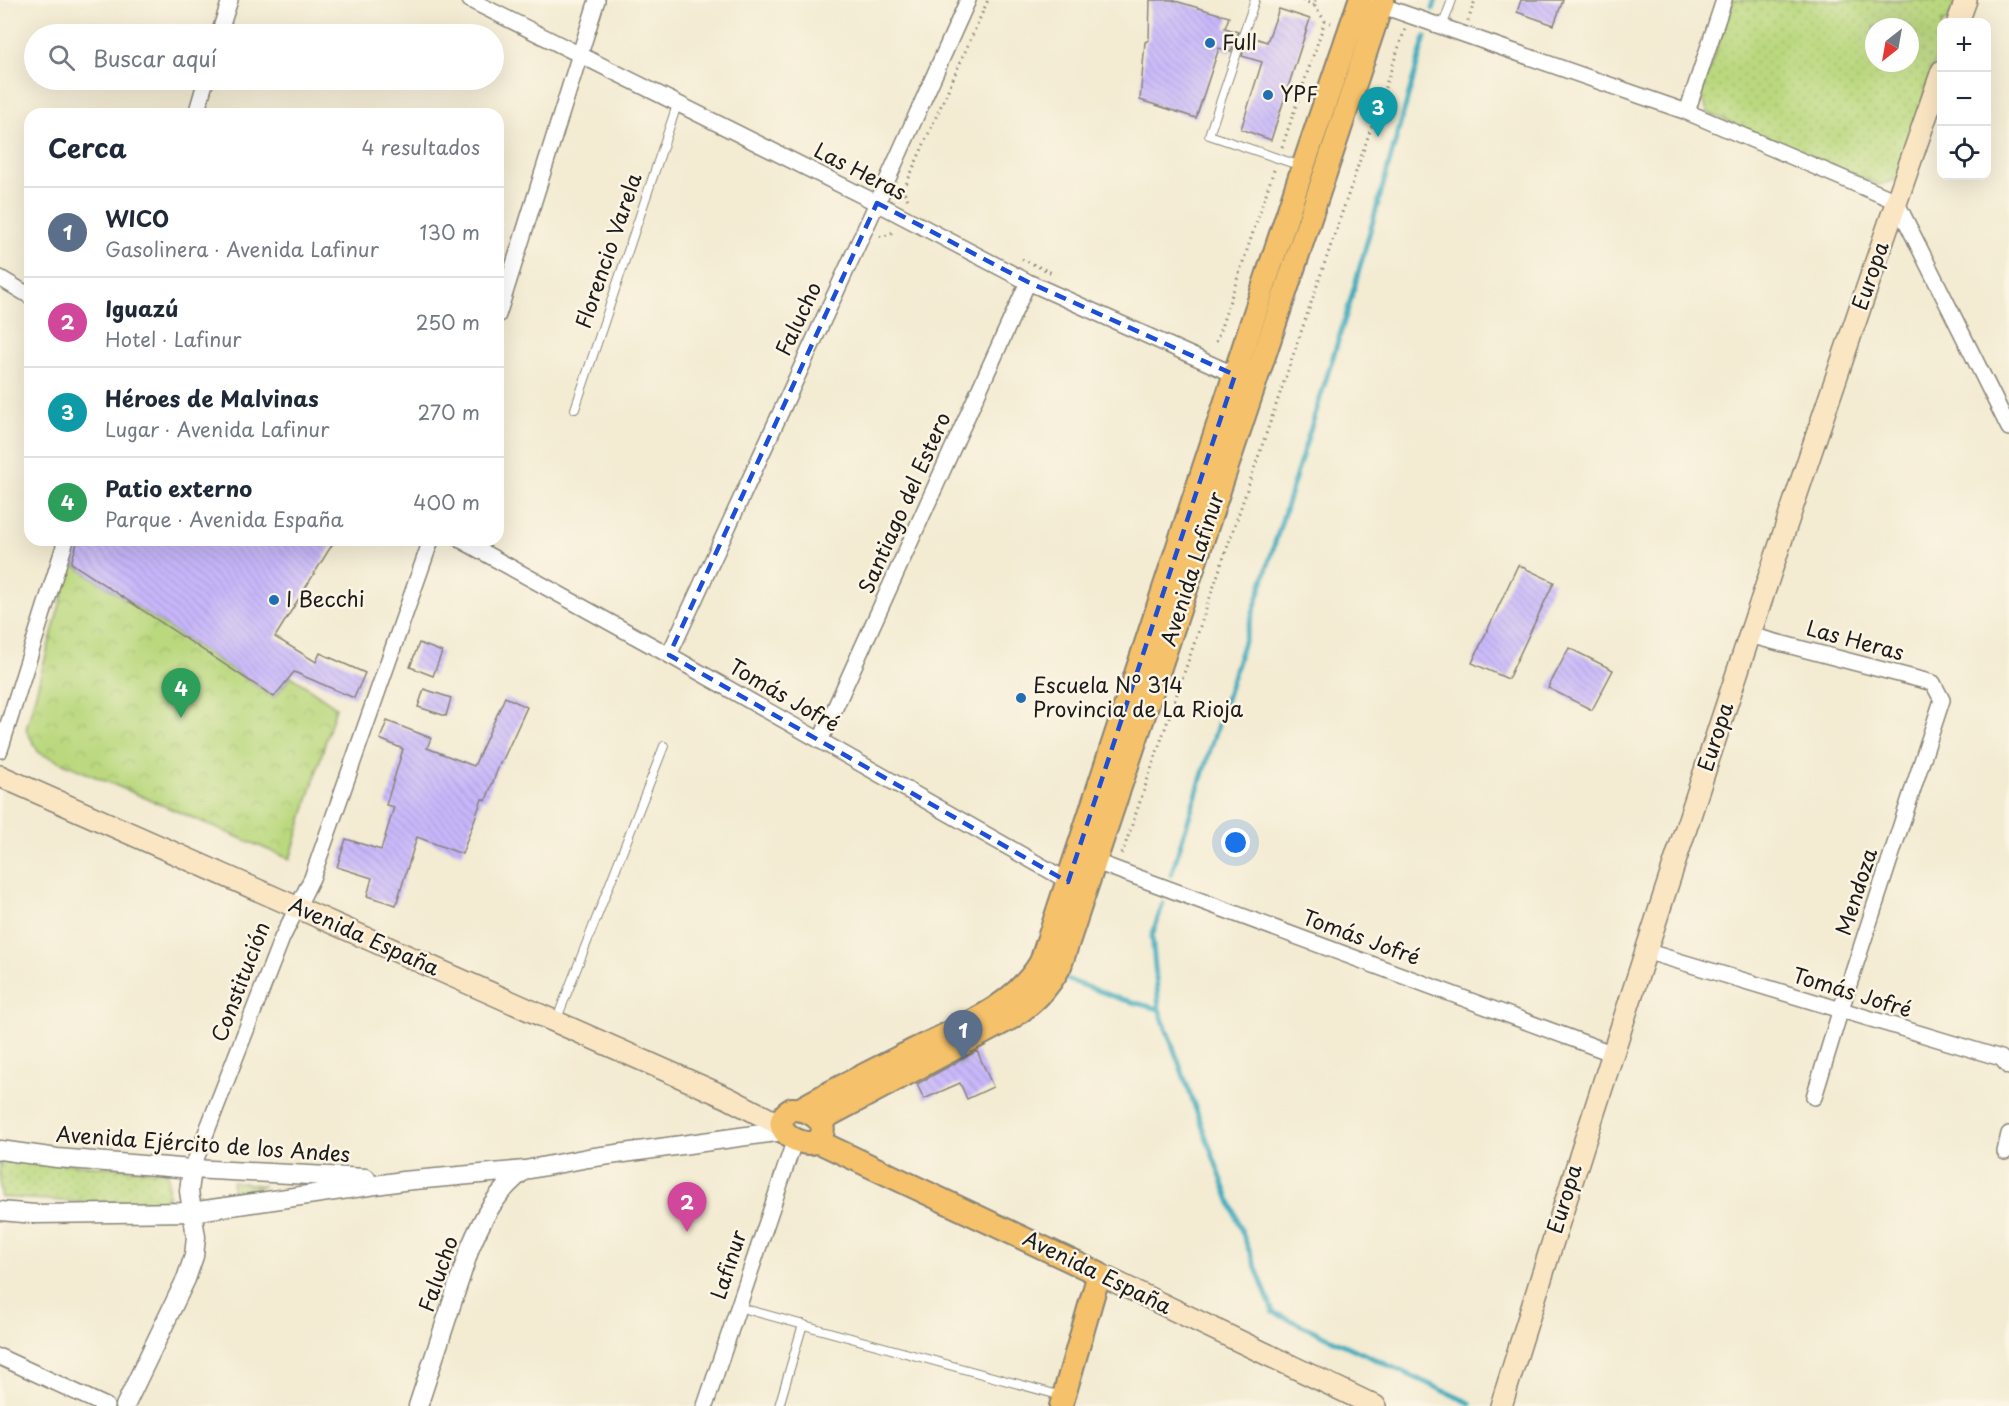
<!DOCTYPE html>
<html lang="es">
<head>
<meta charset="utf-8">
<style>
  body { margin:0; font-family:"Playpen Sans",sans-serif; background:#f6f6f7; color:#1f2937 }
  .controls { position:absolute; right:18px; top:18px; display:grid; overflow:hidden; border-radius:12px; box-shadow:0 6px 24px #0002 }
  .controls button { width:54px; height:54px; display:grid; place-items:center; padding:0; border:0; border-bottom:2px solid #e0e1e3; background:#fff; color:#1f2937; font:30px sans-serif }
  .compass { position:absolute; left:1865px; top:18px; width:54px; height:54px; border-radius:50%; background:#fff; box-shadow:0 6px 24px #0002; rotate:211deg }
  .you { position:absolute; left:1236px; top:843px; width:21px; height:21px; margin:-15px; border:4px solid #fff; border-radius:50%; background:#1a73e8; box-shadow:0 0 0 9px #1a73e833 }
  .badge { display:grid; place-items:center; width:39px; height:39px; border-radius:50%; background:#1f6fb2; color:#fff; font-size:20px; font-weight:700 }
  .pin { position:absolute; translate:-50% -50px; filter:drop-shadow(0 2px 3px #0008) }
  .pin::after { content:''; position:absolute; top:32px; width:21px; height:18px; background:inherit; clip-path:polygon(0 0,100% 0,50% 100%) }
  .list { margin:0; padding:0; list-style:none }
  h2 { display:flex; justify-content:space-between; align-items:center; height:78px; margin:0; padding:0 24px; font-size:26px }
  h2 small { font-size:20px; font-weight:400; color:#747a83 }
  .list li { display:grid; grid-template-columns:39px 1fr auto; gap:18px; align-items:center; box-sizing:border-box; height:90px; padding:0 24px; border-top:2px solid #e0e1e3 }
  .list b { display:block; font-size:22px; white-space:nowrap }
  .list p { margin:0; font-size:20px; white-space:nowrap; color:#747a83 }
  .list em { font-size:20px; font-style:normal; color:#747a83 }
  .icon { flex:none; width:33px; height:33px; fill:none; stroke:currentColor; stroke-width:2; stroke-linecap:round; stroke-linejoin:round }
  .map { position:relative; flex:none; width:2009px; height:1406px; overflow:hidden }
  .search { position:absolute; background:#fff; box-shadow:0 6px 24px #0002; left:24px; top:24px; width:480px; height:66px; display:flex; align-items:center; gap:15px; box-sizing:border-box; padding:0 21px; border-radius:33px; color:#747a83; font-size:22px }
  .panel { position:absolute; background:#fff; box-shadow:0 6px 24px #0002; left:24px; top:108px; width:480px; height:438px; border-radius:18px }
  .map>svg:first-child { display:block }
  .grass { fill:url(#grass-dots); stroke:#6b7a4d; stroke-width:1.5; fill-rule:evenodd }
  .park { fill:url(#park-crowns); stroke:#6b7a4d; stroke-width:1.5 }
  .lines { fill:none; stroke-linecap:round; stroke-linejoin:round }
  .stream { stroke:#3eabbd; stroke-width:5 }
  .building { fill:url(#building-back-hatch) }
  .service-casing { stroke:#888477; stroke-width:10 }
  .minor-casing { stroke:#888477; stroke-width:18 }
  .tertiary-casing { stroke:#888477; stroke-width:21 }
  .secondary-casing { stroke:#888477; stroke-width:24 }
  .primary-casing { stroke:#888477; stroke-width:26 }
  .path { stroke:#888477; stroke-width:3; stroke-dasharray:1.5 4.5; stroke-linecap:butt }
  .service { stroke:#fff; stroke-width:8 }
  .minor { stroke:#fff; stroke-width:15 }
  .tertiary { stroke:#fff; stroke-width:18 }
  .secondary { stroke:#fbe6c4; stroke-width:21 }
  .primary { stroke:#f5c16b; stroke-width:22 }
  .marked { fill:none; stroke:#1d4ed8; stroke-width:4.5; stroke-dasharray:12 8; stroke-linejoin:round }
  .poi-dot { fill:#1f6fb2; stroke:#fcf5e5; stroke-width:2 }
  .labels { text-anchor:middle; stroke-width:5; stroke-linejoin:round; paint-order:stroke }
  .poi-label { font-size:21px; fill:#1c1c1c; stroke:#fcf5e5; text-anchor:start }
  .street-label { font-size:21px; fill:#1c1c1c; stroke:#fcf5e5 }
</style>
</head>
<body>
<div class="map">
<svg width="2009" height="1406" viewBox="0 0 2009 1406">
  <defs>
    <pattern id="grass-dots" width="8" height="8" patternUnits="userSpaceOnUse" patternTransform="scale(1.5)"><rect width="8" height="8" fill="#bad87e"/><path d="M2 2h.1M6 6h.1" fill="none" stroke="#9fb96c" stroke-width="1.8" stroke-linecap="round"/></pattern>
    <pattern id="park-crowns" width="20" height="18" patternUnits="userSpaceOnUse" patternTransform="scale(1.5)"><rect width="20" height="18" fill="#bad87e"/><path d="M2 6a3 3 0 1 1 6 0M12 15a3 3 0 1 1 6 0" fill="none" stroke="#9fb96c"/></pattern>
    <pattern id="building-back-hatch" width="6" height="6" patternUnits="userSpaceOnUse" patternTransform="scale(1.5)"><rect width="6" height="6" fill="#c8b7fb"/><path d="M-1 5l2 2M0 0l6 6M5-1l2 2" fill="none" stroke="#ab9dd7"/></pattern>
  </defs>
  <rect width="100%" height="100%" fill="#fcf5e5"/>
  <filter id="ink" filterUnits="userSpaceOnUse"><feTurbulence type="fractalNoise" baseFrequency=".0167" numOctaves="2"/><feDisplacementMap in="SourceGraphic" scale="12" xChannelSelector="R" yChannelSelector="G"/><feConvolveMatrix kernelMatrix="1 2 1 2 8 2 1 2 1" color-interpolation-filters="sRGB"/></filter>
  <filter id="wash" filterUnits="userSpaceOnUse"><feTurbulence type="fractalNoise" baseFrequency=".008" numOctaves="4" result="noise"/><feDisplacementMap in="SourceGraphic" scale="24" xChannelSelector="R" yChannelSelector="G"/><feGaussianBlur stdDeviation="1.35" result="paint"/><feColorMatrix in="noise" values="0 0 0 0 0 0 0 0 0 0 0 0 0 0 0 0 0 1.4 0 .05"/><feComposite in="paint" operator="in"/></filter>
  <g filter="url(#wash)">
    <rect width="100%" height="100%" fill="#f3ebd2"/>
    <path class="grass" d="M1733,0H1955L1948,22H1942L1941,42L1898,179L1879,185L1708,113L1701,94ZM1874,27H1910V63H1874Z
      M0,1158L168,1172V1201L80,1202L0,1197Z
      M232,1181L264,1186L233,1192Z"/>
    <path class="park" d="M71,563L274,697L291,676L336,707L290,859L39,753L26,730Z"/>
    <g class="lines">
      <path class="stream" d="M1433,9L1436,0
        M1171,875L1348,309L1425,37
        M1163,903L1152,936L1159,1009L1220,1175L1273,1312L1470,1403
        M1060,977L1121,999L1159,1009"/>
    </g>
    <g id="blocks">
      <path class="building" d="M1150,0H1172L1229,17L1225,28L1238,32L1231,52L1219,48L1196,118L1140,100L1145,42L1149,40Z
        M1521,0H1563L1554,25L1517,12Z
        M1279,9L1310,19L1271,140L1241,129L1262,62L1242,56L1249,36L1267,42Z
        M78,540H335L275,637L316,662L320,653L365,673L354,698L294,672L274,697L71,563Z
        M1518,565L1554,582L1508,679L1472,663Z
        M419,643L442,652L433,676L410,667Z
        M1569,648L1613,670L1592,710L1548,688Z
        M424,689L451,698L446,716L418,707Z
        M505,697L527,707L501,764L500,763L486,800L482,799L462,854L417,837L396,905L367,896L372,878L337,867L346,839L381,850L394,807L386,805L403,749L380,739L387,721L431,738L427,748L474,766Z
        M977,1051L993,1087L967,1099L960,1083L924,1099L917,1084Z"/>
    </g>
  </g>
  <g filter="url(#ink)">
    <use href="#blocks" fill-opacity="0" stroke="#888477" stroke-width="1.5"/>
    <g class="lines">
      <g class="service-casing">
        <path id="service" d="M1255,0L1209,135L1301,166
          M1442,27L1452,0
          M575,409L677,105
          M556,1021L664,746
          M738,1307L1062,1396
          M779,1406L803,1324"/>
      </g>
      <g class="minor-casing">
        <path id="minor" d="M470,0L877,203L1028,282L1235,375
          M1374,3L1687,112L1896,201L2009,428
          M219,34L230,0
          M1687,112L1724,0
          M196,114L206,80
          M0,278L30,296
          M498,315L597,0
          M461,540L669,655L1075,885
          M1749,635L1933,683L1942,700L1840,1012L1814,1097
          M669,655L877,203L968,0
          M820,741L1028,282
          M0,750L66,540
          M1096,862L1611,1053
          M1645,951L2001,1058L2009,1067
          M2005,1152L2009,1134
          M192,1169L282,938L312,878L431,540
          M0,1357L106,1406
          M705,1406L795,1139"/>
      </g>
      <g class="tertiary-casing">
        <path id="tertiary" d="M0,1150L57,1158L192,1169L366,1178
          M0,1211L35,1214L191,1212L403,1181L525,1170L588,1158L783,1131
          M125,1406L186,1279L194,1256L196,1237L189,1191L192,1169
          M418,1406L470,1248C483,1217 497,1190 525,1170"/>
      </g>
      <g class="secondary-casing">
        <path id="secondary" d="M1958,22L1966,0
          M0,776L728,1098L782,1126
          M1099,1274L1375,1406
          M1501,1406C1641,959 1787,514 1942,71"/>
      </g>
      <g class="primary-casing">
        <path id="primary" d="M792,1109C810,1108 835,1125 816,1142C796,1148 765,1124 792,1109Z
          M800,1109C837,1088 876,1069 914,1050C960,1027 1014,1008 1041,962L1303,167L1360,0
          M820,1120L1011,1018C1032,1004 1048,989 1060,966L1383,0
          M817,1141L1099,1274L1061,1406"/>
      </g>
      <path class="path" d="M1302,0L1314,5
        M1315,0L1314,5L1325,21L1331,23
        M1468,21L1475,0
        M1282,147L1325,21
        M902,187L909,202
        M904,189L988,0
        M880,236L882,237L896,231
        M1022,259L1054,274
        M1216,342L1274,170
        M1122,854L1405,29"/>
      <use href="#service" class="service"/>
      <use href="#minor" class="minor"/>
      <use href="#tertiary" class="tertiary"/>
      <use href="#secondary" class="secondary"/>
      <use href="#primary" class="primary"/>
    </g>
  </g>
  <path class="marked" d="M877,203L1028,282L1235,375L1068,882L669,655Z"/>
  <g class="poi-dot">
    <circle cx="1210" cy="43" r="6"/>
    <circle cx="1268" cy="95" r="6"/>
    <circle cx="274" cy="600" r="6"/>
    <circle cx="1021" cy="698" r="6"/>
  </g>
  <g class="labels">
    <g class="poi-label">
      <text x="1222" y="50">Full</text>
      <text x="1280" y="102">YPF</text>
      <text x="286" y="607">I Becchi</text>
      <text x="1033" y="693">Escuela Nº 314<tspan x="1033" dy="24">Provincia de La Rioja</tspan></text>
    </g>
    <g class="street-label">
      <text transform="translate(860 172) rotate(27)" y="7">Las Heras</text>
      <text transform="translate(609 251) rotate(-71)" y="7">Florencio Varela</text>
      <text transform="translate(1871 276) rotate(-71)" y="7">Europa</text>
      <text transform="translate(799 319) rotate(-65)" y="7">Falucho</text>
      <text transform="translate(905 503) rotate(-66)" y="7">Santiago del Estero</text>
      <text transform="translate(1193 569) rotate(-72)" y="7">Avenida Lafinur</text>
      <text transform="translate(1855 641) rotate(15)" y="7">Las Heras</text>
      <text transform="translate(784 696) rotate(30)" y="7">Tomás Jofré</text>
      <text transform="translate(1716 737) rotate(-72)" y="7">Europa</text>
      <text transform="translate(1857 892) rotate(-72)" y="7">Mendoza</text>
      <text transform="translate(364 937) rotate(24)" y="7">Avenida España</text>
      <text transform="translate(1361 938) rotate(20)" y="7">Tomás Jofré</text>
      <text transform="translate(241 982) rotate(-69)" y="7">Constitución</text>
      <text transform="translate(1852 993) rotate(17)" y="7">Tomás Jofré</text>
      <text transform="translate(203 1145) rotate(4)" y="7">Avenida Ejército de los Andes</text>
      <text transform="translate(1565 1199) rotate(-73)" y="7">Europa</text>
      <text transform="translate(729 1265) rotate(-72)" y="7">Lafinur</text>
      <text transform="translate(1097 1273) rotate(26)" y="7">Avenida España</text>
      <text transform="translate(439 1274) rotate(-71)" y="7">Falucho</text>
    </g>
  </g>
</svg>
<div class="controls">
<button>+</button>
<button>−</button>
<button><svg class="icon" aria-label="locate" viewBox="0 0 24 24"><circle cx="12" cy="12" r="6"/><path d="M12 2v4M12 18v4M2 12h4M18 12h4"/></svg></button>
</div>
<svg class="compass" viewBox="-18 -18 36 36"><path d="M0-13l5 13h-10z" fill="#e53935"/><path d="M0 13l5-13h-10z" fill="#747a83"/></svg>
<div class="you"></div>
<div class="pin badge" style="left:963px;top:1060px;background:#5c6f8a">1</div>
<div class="pin badge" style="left:687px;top:1232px;background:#d1479c">2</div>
<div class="pin badge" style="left:1378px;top:137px;background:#0f9aa8">3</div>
<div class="pin badge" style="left:181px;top:718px;background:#2e9e5b">4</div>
<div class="search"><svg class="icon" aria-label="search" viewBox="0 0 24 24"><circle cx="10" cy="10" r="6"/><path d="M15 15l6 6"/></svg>Buscar aquí</div>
<section class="panel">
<h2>Cerca<small>4 resultados</small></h2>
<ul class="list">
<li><span class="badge" style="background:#5c6f8a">1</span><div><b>WICO</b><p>Gasolinera · Avenida Lafinur</p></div><em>130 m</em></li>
<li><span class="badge" style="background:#d1479c">2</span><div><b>Iguazú</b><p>Hotel · Lafinur</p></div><em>250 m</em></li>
<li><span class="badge" style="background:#0f9aa8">3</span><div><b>Héroes de Malvinas</b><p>Lugar · Avenida Lafinur</p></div><em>270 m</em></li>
<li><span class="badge" style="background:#2e9e5b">4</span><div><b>Patio externo</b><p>Parque · Avenida España</p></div><em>400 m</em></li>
</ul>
</section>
</div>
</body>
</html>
